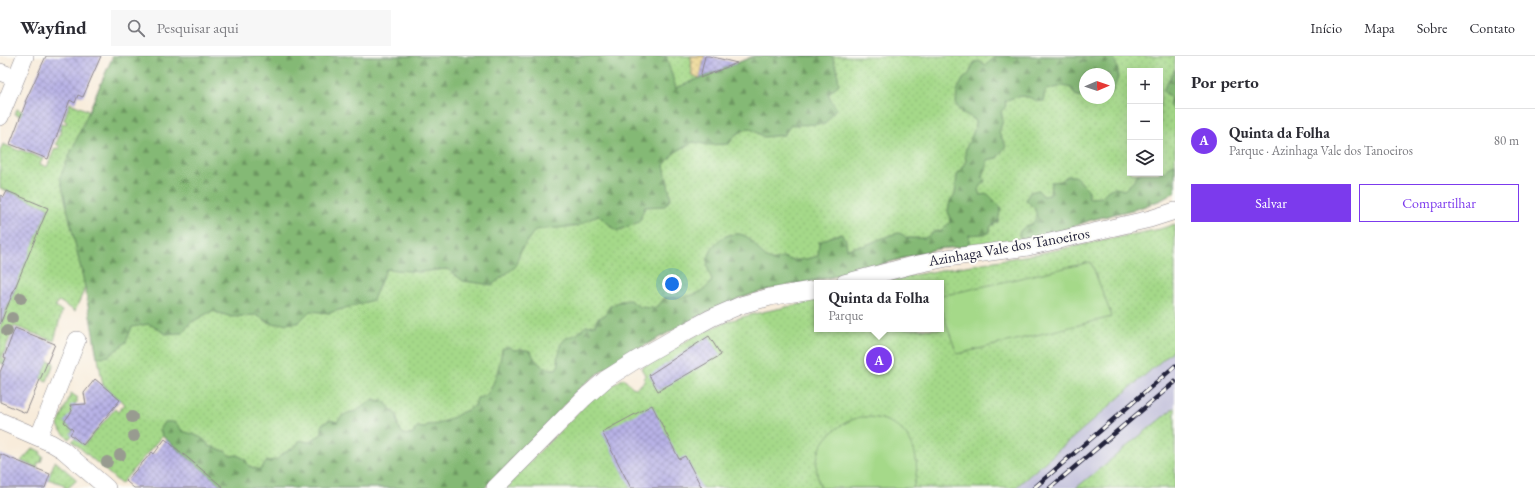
<!DOCTYPE html>
<html lang="pt">
<head>
<meta charset="utf-8">
<style>
  body { margin:0; font-family:"EB Garamond",serif; background:#f7f7f7; color:#2b2b33 }
  .controls { position:absolute; right:12px; top:12px; display:grid; overflow:hidden; border-radius:0px; box-shadow:0 4px 16px #0002 }
  .controls button { width:36px; height:36px; display:grid; place-items:center; padding:0; border:0; border-bottom:1px solid #e1e1e2; background:#fff; color:#2b2b33; font:20px sans-serif }
  .compass { position:absolute; left:1079px; top:12px; width:36px; height:36px; border-radius:50%; background:#fff; box-shadow:0 4px 16px #0002; rotate:88deg }
  .you { position:absolute; left:672px; top:228px; width:14px; height:14px; margin:-10px; border:3px solid #fff; border-radius:50%; background:#1a73e8; box-shadow:0 0 0 6px #1a73e833 }
  .badge { display:grid; place-items:center; width:26px; height:26px; border-radius:50%; background:#7c3aed; color:#fff; font-size:13px; font-weight:700 }
  .pin { position:absolute; translate:-50% -50%; border:2px solid #fff; box-shadow:0 1px 4px #0006 }
  .popup { position:absolute; left:814px; top:224px; width:130px; height:52px; box-sizing:border-box; display:grid; place-content:center; border-radius:0px; background:#fff; filter:drop-shadow(0 1px 3px #0005); font-size:13px; white-space:nowrap; color:#7c7c81 }
  .popup b { font-size:15px; color:#2b2b33 }
  .popup::after { content:''; position:absolute; left:50%; top:100%; margin-left:-8px; border:8px solid transparent; border-top-color:#fff }
  .list { margin:0; padding:0; list-style:none }
  h2 { display:flex; justify-content:space-between; align-items:center; height:52px; margin:0; padding:0 16px; font-size:17px }
  h2 small { font-size:13px; font-weight:400; color:#7c7c81 }
  .list li { display:grid; grid-template-columns:26px 1fr auto; gap:12px; align-items:center; box-sizing:border-box; height:64px; padding:0 16px; border-top:1px solid #e1e1e2 }
  .list b { display:block; font-size:15px; white-space:nowrap }
  .list p { margin:0; font-size:13px; white-space:nowrap; color:#7c7c81 }
  .list em { font-size:13px; font-style:normal; color:#7c7c81 }
  .actions { display:flex; gap:8px; padding:12px 16px }
  .actions a { flex:1; padding:9px 0; border:1px solid #7c3aed; border-radius:0px; text-align:center; font-size:14px; color:#7c3aed }
  .actions .main { background:#7c3aed; color:#fff }
  .icon { flex:none; width:22px; height:22px; fill:none; stroke:currentColor; stroke-width:2; stroke-linecap:round; stroke-linejoin:round }
  .map { position:relative; flex:none; width:1175px; height:432px; overflow:hidden }
  header { display:flex; align-items:center; gap:24px; box-sizing:border-box; height:56px; padding:0 20px; background:#fff; border-bottom:1px solid #e1e1e2 }
  header strong { font-size:19px }
  nav { display:flex; gap:22px; margin-inline-start:auto; font-size:14px }
  .search { width:280px; height:36px; background:#f7f7f7; display:flex; align-items:center; gap:10px; box-sizing:border-box; padding:0 14px; border-radius:0px; color:#7c7c81; font-size:15px }
  main { display:flex }
  aside { flex:1; background:#fff }
  .map>svg:first-child { display:block }
  .railway { fill:#c3c1db }
  .grass { fill:url(#grass-dots); stroke:#647e62; fill-rule:evenodd }
  .forest { fill:url(#forest-firs); stroke:#536e58 }
  .sand { fill:url(#sand-dots); stroke:#887e6c }
  .pitch { fill:#a5d989; stroke:#647e62 }
  .building { fill:url(#building-cross-hatch) }
  .lines { fill:none; stroke-linecap:round; stroke-linejoin:round }
  .street-casing { stroke:#8d878b; stroke-width:18 }
  .street { stroke:#fff; stroke-width:17 }
  .rail-casing { stroke:#22223b; stroke-width:4.5 }
  .rail { stroke:#fdfcf7; stroke-width:3; stroke-dasharray:9; stroke-linecap:butt }
  .tree { fill:#989b90 }
  .labels { text-anchor:middle; stroke-width:4; stroke-linejoin:round; paint-order:stroke }
  .street-label { font-size:15px; fill:#22223b; stroke:#fdfcf7 }
</style>
</head>
<body>
<header>
<strong>Wayfind</strong>
<div class="search"><svg class="icon" aria-label="search" viewBox="0 0 24 24"><circle cx="10" cy="10" r="6"/><path d="M15 15l6 6"/></svg>Pesquisar aqui</div>
<nav><a>Início</a><a>Mapa</a><a>Sobre</a><a>Contato</a></nav>
</header>
<main>
<div class="map">
<svg width="1175" height="432" viewBox="0 0 1175 432">
  <defs>
    <pattern id="grass-dots" width="8" height="8" patternUnits="userSpaceOnUse"><rect width="8" height="8" fill="#a5d989"/><path d="M2 2h.1M6 6h.1" fill="none" stroke="#8eba77" stroke-width="1.8" stroke-linecap="round"/></pattern>
    <pattern id="forest-firs" width="22" height="20" patternUnits="userSpaceOnUse"><rect width="22" height="20" fill="#84b975"/><path d="M5 1l3.5 6h-7zM16 11l3.5 6h-7z" fill="#6c9661"/></pattern>
    <pattern id="sand-dots" width="8" height="8" patternUnits="userSpaceOnUse"><rect width="8" height="8" fill="#eeda9e"/><path d="M2 2h.1M6 6h.1" fill="none" stroke="#ccbb89" stroke-width="1.8" stroke-linecap="round"/></pattern>
    <pattern id="building-cross-hatch" width="8" height="8" patternUnits="userSpaceOnUse"><rect width="8" height="8" fill="#b8b2e6"/><path d="M0 0l8 8M0 8l8-8" fill="none" stroke="#9590bc"/></pattern>
  </defs>
  <rect width="100%" height="100%" fill="#fdfcf7"/>
  <filter id="ink" filterUnits="userSpaceOnUse"><feTurbulence type="fractalNoise" baseFrequency=".025" numOctaves="2"/><feDisplacementMap in="SourceGraphic" scale="8" xChannelSelector="R" yChannelSelector="G"/><feConvolveMatrix kernelMatrix="1 2 1 2 8 2 1 2 1" color-interpolation-filters="sRGB"/></filter>
  <filter id="wash" filterUnits="userSpaceOnUse"><feTurbulence type="fractalNoise" baseFrequency=".012" numOctaves="4" result="noise"/><feDisplacementMap in="SourceGraphic" scale="16" xChannelSelector="R" yChannelSelector="G"/><feGaussianBlur stdDeviation="0.9" result="paint"/><feColorMatrix in="noise" values="0 0 0 0 0 0 0 0 0 0 0 0 0 0 0 0 0 1.4 0 .05"/><feComposite in="paint" operator="in"/></filter>
  <g filter="url(#wash)">
    <rect width="100%" height="100%" fill="#f8ecdb"/>
    <path class="railway" d="M1175,293V351L1076,432H1015Z"/>
    <path class="grass" d="M113,0H705L700,22L754,0H1175V136L1161,144L1139,152L1091,164L1062,175L998,189L969,190L936,193L891,206L813,226L783,230L742,241L697,261L611,308L582,330L543,373L485,432H224L188,402L177,413L175,398L178,394L162,380L121,428L72,385L75,382L84,389L115,353L118,356L125,348L103,329L85,232L75,255L59,245L55,251L62,255L54,285L14,270L2,302L43,318L48,305L54,307L47,325L0,307V270L17,228L10,224L0,176L32,190L48,152L0,132V95L3,88L20,95L21,94L43,103L40,108L47,111L55,92L59,93L60,90L56,88L62,74L60,73L59,75L15,58L17,53L60,73L62,67L66,68L67,66L64,64L70,47L89,55ZM1130,15H1160V117H1130ZM1085,18H1109V42H1085Z
      M1175,168V293L1015,432H504L590,344L624,322L632,331L636,332L644,326L645,319L641,312C667,297 691,280 719,269C750,256 784,253 817,244V273H941V227H881L908,220L1041,197L1160,173Z
      M71,337L78,342L76,344L78,345L71,352L72,355L70,358L71,359L65,365V367L73,374L72,379L69,383L61,375L58,369Z
      M1175,351V432H1076Z
      M33,392L41,396L40,398L43,400L41,406L37,408L38,412L21,405Z
      M55,405L77,424L68,432H64L65,429L48,423Z"/>
    <path class="forest" d="M113,0H666L676,32L754,0H832L837,13L839,28L828,38L836,52L825,68L791,69L784,79L764,81L749,72L735,79L729,88L709,89L693,86L674,97L664,109L671,142L665,150L645,151L639,166L617,175L598,159L578,170L535,174L521,194L515,211L492,229L463,225L447,213L420,216L386,213L373,244L329,257L310,255L298,267L272,268L256,259L232,261L212,255L190,267L183,277L166,278L149,268L132,271L126,286L109,300L97,301L85,231L60,121Z
      M996,0H1112C1121,15 1119,21 1112,37L1109,38V18H1085V42H1101C1092,45 1084,42 1075,39L1071,32L1063,30L1046,34L1044,39V45C1035,46 1036,44 1028,41C1020,39 1012,42 1005,45L1006,50L1001,56L1003,64L999,77L1006,90L997,102L987,104V111L982,120L985,125L978,134L980,139L988,138L1001,151L998,166L991,170L989,177C983,179 976,178 969,179V190L936,193L842,219L783,230L742,241L697,261L611,308L582,330L543,373L485,432H224L162,380L160,372L164,366C173,365 177,366 182,375C192,378 204,380 209,390L225,395L230,400L237,399L245,403L249,410L260,414L267,405L276,404L282,398L295,391L300,384L308,386L322,378V368L330,364L337,366L342,360L350,356H355L370,345L383,344C388,349 391,355 397,359L398,370L403,378L412,379L417,371L425,372L427,369L438,368L454,361L462,356L468,354L475,349L477,342C480,341 484,341 486,339C494,332 501,304 502,293L509,291L514,294L521,293L531,295C535,307 543,313 556,313L559,308L557,302L560,296V289L566,282L577,278L586,270L595,269L597,263L605,259L609,251L620,245L630,244L640,251L653,252L659,249L664,242C682,241 702,242 712,224C708,215 705,207 710,197C714,188 719,182 729,179C754,172 755,199 771,204C775,205 780,203 783,201C794,207 806,203 818,200L819,186C827,183 832,179 841,178L846,184L847,193C853,192 857,189 864,190C870,187 891,178 898,177C902,177 904,180 907,182H925L934,176L942,174L950,166L948,154L950,145L955,138L957,119L966,105C963,91 968,90 973,77C975,73 975,68 975,64L967,59L962,58L956,49L957,35L963,23L969,18L974,6L979,5L986,9Z
      M1175,13V57L1169,49L1171,41L1163,35C1166,27 1171,20 1175,13Z
      M1175,108V136L1161,144L1139,152L1091,164L1062,175L1027,184L1022,183L1019,180L1020,175L1026,170L1032,168L1037,161L1035,153L1026,144L1030,136L1038,134L1043,140L1050,139L1051,126L1061,125L1067,120H1075L1088,133V142L1102,141C1108,132 1113,130 1124,134L1133,126L1136,119L1141,117H1160V116H1165L1169,110Z"/>
    <path class="sand" d="M691,0H705L700,22L692,19Z"/>
    <path class="pitch" d="M1091,206L1112,261L957,298L941,253V240Z
      M860,361C869,361 878,361 887,365C914,375 922,407 913,432H821C807,398 827,371 860,361Z"/>
    <g id="blocks">
      <path class="building" d="M46,0H101L83,41L78,39L75,47L70,44L48,103L10,88L26,46H25Z
        M705,0H709L737,7L700,22Z
        M7,135L48,152L0,268V139L4,141Z
        M15,272L55,288L26,357L0,346V316L6,302L4,301Z
        M709,280L721,299L658,335L649,319Z
        M95,323L120,344L83,389L70,378L73,374L64,366L72,355L70,349L86,348L84,337Z
        M652,349L679,403L685,400L702,432H631L602,376Z
        M165,383L206,417L224,432H134L126,425L152,396L154,398Z
        M0,398L50,418L45,432H0Z"/>
    </g>
  </g>
  <g filter="url(#ink)">
    <use href="#blocks" fill-opacity="0" stroke="#8d878b" stroke-width="1"/>
    <g class="lines">
      <g class="street-casing">
        <path id="street" d="M0,16L16,22
          M0,61L25,0
          M844,227L909,210L947,202L1028,191L1150,163L1175,155
          M0,365L51,387L63,394L107,432
          M39,380L77,284
          M495,432L583,343L606,323L636,304L678,280L711,262L741,249L770,241L817,233"/>
      </g>
      <use href="#street" class="street"/>
      <g class="rail-casing">
        <path id="rail" d="M1034,432L1175,310
          M1050,432L1175,326"/>
      </g>
      <use href="#rail" class="rail"/>
    </g>
    <g class="tree">
      <circle cx="21" cy="242" r="6"/>
      <circle cx="12" cy="262" r="6"/>
      <circle cx="7" cy="275" r="6"/>
      <circle cx="132" cy="361" r="6"/>
      <circle cx="134" cy="380" r="6"/>
      <circle cx="120" cy="399" r="6"/>
      <circle cx="107" cy="406" r="6"/>
    </g>
  </g>
  <g class="labels">
    <g class="street-label">
      <text transform="translate(1009 191) rotate(-10)" y="5">Azinhaga Vale dos Tanoeiros</text>
    </g>
  </g>
</svg>
<div class="controls">
<button>+</button>
<button>−</button>
<button><svg class="icon" aria-label="layers" viewBox="0 0 24 24"><path d="M12 4l9 5-9 5-9-5zM3 14l9 5 9-5"/></svg></button>
</div>
<svg class="compass" viewBox="-18 -18 36 36"><path d="M0-13l5 13h-10z" fill="#e53935"/><path d="M0 13l5-13h-10z" fill="#7c7c81"/></svg>
<div class="you"></div>
<div class="pin badge" style="left:879px;top:304px">A</div>
<div class="popup"><b>Quinta da Folha</b>Parque</div>
</div>
<aside>
<h2>Por perto<small></small></h2>
<ul class="list">
<li><span class="badge">A</span><div><b>Quinta da Folha</b><p>Parque · Azinhaga Vale dos Tanoeiros</p></div><em>80 m</em></li>
</ul>
<div class="actions"><a class="main">Salvar</a><a>Compartilhar</a></div>
</aside>
</main>
</body>
</html>
